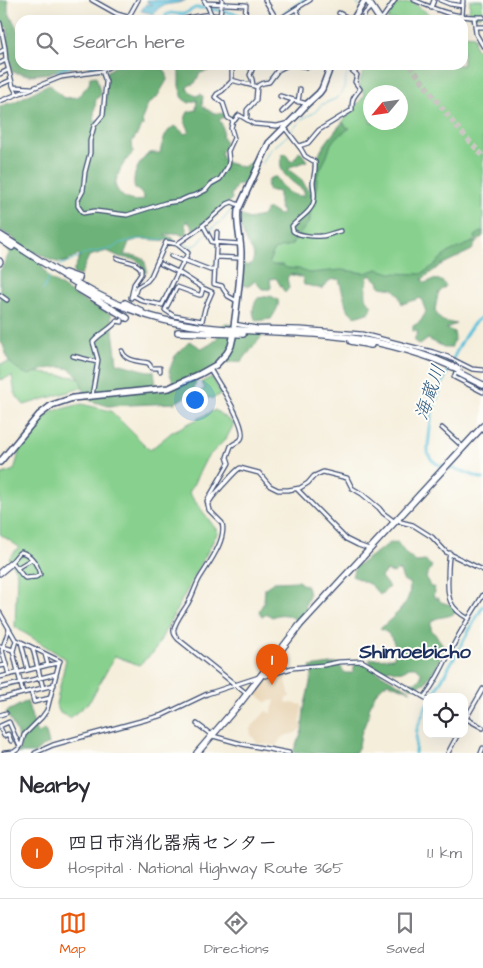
<!DOCTYPE html>
<html lang="en">
<head>
<meta charset="utf-8">
<style>
  body { margin:0; font-family:"Architects Daughter","Klee One",sans-serif; background:#f7f7f7; color:#2b2b33 }
  .controls { position:absolute; right:15px; bottom:15px; display:grid; overflow:hidden; border-radius:10px; box-shadow:0 5px 20px #0002 }
  .controls button { width:45px; height:45px; display:grid; place-items:center; padding:0; border:0; border-bottom:1px solid #e1e1e2; background:#fff; color:#2b2b33; font:25px sans-serif }
  .compass { position:absolute; left:363px; top:85px; width:45px; height:45px; border-radius:50%; background:#fff; box-shadow:0 5px 20px #0002; rotate:241deg }
  .you { position:absolute; left:194px; top:399px; width:18px; height:18px; margin:-12px; border:4px solid #fff; border-radius:50%; background:#1a73e8; box-shadow:0 0 0 8px #1a73e833 }
  .badge { display:grid; place-items:center; width:32px; height:32px; border-radius:50%; background:#ea580c; color:#fff; font-size:16px; font-weight:700 }
  .pin { position:absolute; translate:-50% -41px; filter:drop-shadow(0 1px 2px #0008) }
  .pin::after { content:''; position:absolute; top:26px; width:18px; height:15px; background:inherit; clip-path:polygon(0 0,100% 0,50% 100%) }
  .list { margin:0; padding:0; list-style:none }
  h2 { display:flex; justify-content:space-between; align-items:center; height:65px; margin:0; padding:0 20px; font-size:21px }
  h2 small { font-size:16px; font-weight:400; color:#7c7c81 }
  .list li { display:grid; grid-template-columns:32px 1fr auto; gap:15px; align-items:center; box-sizing:border-box; height:70px; margin:0 10px 10px; padding:0 10px; border:1px solid #e1e1e2; border-radius:15px }
  .list b { display:block; font-size:19px; white-space:nowrap }
  .list p { margin:0; font-size:16px; white-space:nowrap; color:#7c7c81 }
  .list em { font-size:16px; font-style:normal; color:#7c7c81 }
  .icon { flex:none; width:28px; height:28px; fill:none; stroke:currentColor; stroke-width:2; stroke-linecap:round; stroke-linejoin:round }
  .map { position:relative; flex:none; width:483px; height:753px; overflow:hidden }
  .search { position:absolute; background:#fff; box-shadow:0 5px 20px #0002; left:15px; right:15px; top:15px; height:55px; display:flex; align-items:center; gap:12px; box-sizing:border-box; padding:0 18px; border-radius:15px; color:#7c7c81; font-size:19px }
  .sheet { height:145px; background:#fff }
  nav { display:flex; justify-content:space-around; align-items:center; box-sizing:border-box; height:70px; border-top:1px solid #e1e1e2; background:#fff; font-size:14px; color:#7c7c81 }
  nav a { display:grid; justify-items:center; gap:2px }
  nav .on { color:#ea580c }
  .map>svg:first-child { display:block }
  .built { fill:#ead8ba }
  .green { fill:#87d08d; stroke:#518076; fill-rule:evenodd }
  .forest { fill:#6db278; stroke:#44706b }
  .water { fill:#5cc0da; stroke:#3c789c }
  .lines { fill:none; stroke-linecap:round; stroke-linejoin:round }
  .stream { stroke:#5cc0da; stroke-width:1 }
  .river { stroke:#5cc0da; stroke-width:3 }
  .minor-tunnel { stroke:#c9c8c2; stroke-width:3; stroke-dasharray:3 1.5; stroke-linecap:butt }
  .highway-tunnel { stroke:#c9c8c2; stroke-width:5.5; stroke-dasharray:5.5 3; stroke-linecap:butt }
  .minor-casing { stroke:#3c4c71; stroke-width:5.5 }
  .major-casing { stroke:#3c4c71; stroke-width:8 }
  .highway-casing { stroke:#3c4c71; stroke-width:8 }
  .minor { stroke:#fff; stroke-width:3 }
  .major { stroke:#fff; stroke-width:5 }
  .highway { stroke:#fff; stroke-width:5.5 }
  .highway-bridge-casing { stroke:#3c4c71; stroke-width:8; stroke-linecap:butt }
  .highway-bridge { stroke:#fff; stroke-width:5.5 }
  .labels { text-anchor:middle; stroke-width:4; stroke-linejoin:round; paint-order:stroke }
  .water-label { font-size:19px; font-style:italic; fill:#2e5a83; stroke:#fdfcf7 }
  .quarter-label { font-size:20px; font-weight:bold; fill:#1b2f5e; stroke:#fdfcf7 }
</style>
</head>
<body>
<div class="map">
<svg width="483" height="753" viewBox="0 0 483 753">
  <rect width="100%" height="100%" fill="#fdfcf7"/>
  <filter id="ink" filterUnits="userSpaceOnUse"><feTurbulence type="fractalNoise" baseFrequency=".02" numOctaves="2"/><feDisplacementMap in="SourceGraphic" scale="10" xChannelSelector="R" yChannelSelector="G"/><feConvolveMatrix kernelMatrix="1 2 1 2 8 2 1 2 1" color-interpolation-filters="sRGB"/></filter>
  <filter id="wash" filterUnits="userSpaceOnUse"><feTurbulence type="fractalNoise" baseFrequency=".0096" numOctaves="4" result="noise"/><feDisplacementMap in="SourceGraphic" scale="20" xChannelSelector="R" yChannelSelector="G"/><feGaussianBlur stdDeviation="1.12" result="paint"/><feColorMatrix in="noise" values="0 0 0 0 0 0 0 0 0 0 0 0 0 0 0 0 0 1.4 0 .05"/><feComposite in="paint" operator="in"/></filter>
  <g filter="url(#wash)">
    <rect width="100%" height="100%" fill="#f5eedb"/>
    <path class="built" d="M284,671L290,697L286,698V702L302,705L300,724H302L301,729L295,733L288,735L281,738L276,746L256,743V741L251,735L250,729L266,711L271,714L275,700L266,702L252,691L261,678Z"/>
    <path class="green" d="M470,0H482L483,3L481,16H469Z
      M412,2L437,20H387L395,5Z
      M463,35L474,36L475,47L482,56L483,91V232L477,236L470,245L422,275L299,277L266,268L265,249L301,205L335,131L365,95L359,84L366,65H463ZM370,92H400V122H370Z
      M13,362L32,372L84,378L85,387L24,405L15,394L12,376L0,380V364Z
      M212,377L221,394L212,399L210,397L202,402L197,393L205,389L202,382Z
      M82,404L111,411L150,450L172,432L215,410L234,424L226,439L206,459L189,493L218,532L154,652L139,665L115,656L90,701L70,718L60,713L56,704L66,659L15,627L17,573L9,558L19,547L0,534V475L14,470L23,440L52,411Z"/>
    <path class="forest" d="M0,0H8V11L20,34V65H76V66L49,73L30,75L12,72L5,41L8,36V29L6,27H3L0,19Z
      M116,65H162L167,75V80L157,97L148,104L142,119L143,125L132,142L133,153C123,162 118,172 115,185C120,198 130,203 143,200L144,198C141,193 140,191 135,189C131,175 139,162 149,153C153,152 156,154 160,153C162,143 165,130 175,126L185,134L189,132C188,122 181,125 188,112L196,110L197,100L189,103L183,99L179,86V71L171,65H211L208,71L200,73L195,83L188,86L187,89L196,96L201,94L203,96L202,105C208,111 215,115 224,113V117L219,120C223,125 224,129 222,136L225,141L226,147L222,151L221,154L225,162L242,167L245,166L251,162L255,165L247,182L236,186L231,195L232,199L230,201L207,221L194,230L187,220L185,226L187,231L186,234L183,236L178,233L165,235V236L173,238L174,241L140,239L129,242L124,255L136,256L144,259L147,270L146,273L143,272L141,263L134,259H130L120,257L107,251L89,256L80,276L74,274L73,272L80,256L78,254C61,271 49,258 33,251L49,278L85,302L111,314L117,363L148,371H154L157,392L175,387L169,371L175,356L190,341L201,348C208,346 214,343 218,336C220,331 220,328 224,324L258,326L271,325L242,361L224,363L197,376L193,392L175,403L108,406L91,401L86,398L79,377L70,369L60,367L46,369L29,375L22,372L9,362L3,345L0,342V271L9,254L7,248L16,240L0,230V106L14,102L49,84L64,98L78,97L89,84L90,77L96,76L101,95L96,99L93,122L103,120L106,98L107,72Z
      M343,122L346,127L350,128L335,138L331,144L327,156L317,176L316,199V203L310,211V221L291,245L274,250L269,262L272,265H282L287,268L299,269L308,273L342,270L365,273L378,269L390,273L421,274L435,265L441,258L451,251L476,241L475,236L483,231V236L475,244L472,250L441,265L422,279L425,283C434,279 440,277 446,286L438,294L435,310L439,318L443,321L456,324L446,328L454,332L455,338L451,348H446L428,339L420,345L414,340L418,331H413V326L420,322L426,312L421,298L402,304L399,296L394,289L381,287L379,285L378,281L370,275L368,276C367,282 365,291 366,297C368,304 374,303 370,312L355,317L347,309L339,279L330,280L323,288C314,289 312,285 304,285L302,276L290,274L287,278L289,288L285,293L276,278L270,279L271,287L270,289H262L255,281L249,286L242,285V262L247,266C254,264 255,256 252,250C246,244 238,224 240,215L249,219L262,216L268,208L279,215L282,214L279,204V192L268,190L267,187L269,179L274,177H276C283,188 290,197 304,196V191C292,181 274,172 283,154H286L290,161H293L300,151L307,161L290,167L289,170L302,180L309,193L312,195C313,184 314,173 316,162C320,147 333,134 343,122Z
      M271,296L278,300C280,306 274,314 271,319L256,321C252,313 252,306 258,298Z
      M397,542L406,554L416,562L425,561L432,566L426,577L430,587H434L435,593L433,595L435,598H438L441,602L451,605L456,609V612C448,619 437,615 431,622V629L444,646V649L436,667L425,683L415,687H409L407,683L416,682L421,677V672L416,667H409C403,672 397,673 390,669L384,672L370,664V659L393,658L397,651C394,642 390,632 380,629C392,617 414,603 409,583L403,580L400,571L397,570L394,573L386,571L381,577L389,587L380,595L371,585L352,576L355,567L390,543Z
      M298,581L302,584L307,586L309,595L305,606L309,612L299,624C293,615 282,612 272,617L267,614L262,617L259,611L264,602L265,588L274,582Z
      M355,662L362,663L411,691L388,683L384,685L375,694L369,709V714L361,734L359,746L355,753H295L293,752L302,731L304,709L312,674L310,667L338,663L345,673H353Z
      M27,701L36,731L39,733L44,730L46,733L49,744L42,747L35,753H17L21,746L15,729L6,712Z"/>
    <path class="water" d="M147,0H186C173,7 162,0 154,14L141,11L146,4L152,5V4L147,2Z"/>
    <g class="lines">
      <path class="stream" d="M355,0L359,6
        M262,164L269,151L286,137L302,119L315,112L321,105L335,99L341,94L344,87L347,74L352,65
        M208,231L224,219L231,210L237,206
        M179,244L194,246L199,243L206,234
        M59,265L70,262L83,254L111,249L121,243L132,240L140,239H162L175,242
        M43,291L49,277"/>
      <path class="river" d="M166,20V15L171,13L178,14H184L195,8H207L237,14L247,20
        M273,20L283,15L304,0
        M89,65L99,68L101,67L102,65
        M58,71L64,69L71,65
        M483,317C466,320 436,396 432,414C430,425 429,438 428,449V454L432,460L437,464L462,471L483,479
        M432,697L483,606
        M415,753L417,729L427,704"/>
    </g>
  </g>
  <g filter="url(#ink)">
    <g class="lines">
      <path class="minor-tunnel" d="M123,317L130,299"/>
      <path class="highway-tunnel" d="M410,65L455,125L483,156"/>
      <g class="minor-casing">
        <path id="minor" d="M92,0L117,14L138,20
          M204,0L208,7L211,14
          M265,0L277,20
          M414,0C439,11 455,18 483,17
          M440,0L450,4L463,6
          M206,3L246,5L245,16L251,20
          M431,8L434,0
          M296,9L299,15V20
          M339,13L352,20
          M220,16L222,0
          M462,17L463,0
          M474,17L476,34L483,46
          M128,18L138,0
          M181,20C202,14 212,12 233,20
          M278,20L310,0
          M363,20L365,13L369,9
          M381,20L395,0
          M0,23L5,48L6,60L13,86L17,94
          M475,27H483
          M0,52L5,49
          M0,63L6,60
          M248,65L249,67L252,68
          M252,65V70L250,75L252,79L253,85
          M297,65L308,67L313,65
          M102,71L106,82L103,115L94,126L90,141V153L85,172L83,191L78,200V206L83,213L95,211L127,215L165,203L179,201L188,197L196,195L206,190L211,184L220,179L228,166L229,161L228,151L234,138L231,128L233,121C236,121 236,117 239,115L254,124L277,126L289,123
          M0,74L8,70
          M232,80C240,83 249,84 257,87
          M0,85L11,80
          M14,87L31,88
          M257,87C259,83 265,83 269,82L278,70L288,65
          M280,96L307,104
          M0,101L61,77L102,71L112,65
          M298,102L300,89
          M282,112L293,101
          M246,119L247,116V110L256,100L257,87
          M233,121L228,118L223,103L215,97L217,94L222,91L232,81V70L235,65
          M285,128L301,149L305,156L315,162C316,169 314,175 313,182C313,187 315,193 314,198C314,211 299,218 292,226L293,231C297,235 314,237 321,236C327,236 334,232 341,231
          M299,146L308,143L319,130L352,110C352,98 353,98 360,89L355,82L357,75L349,68L337,67L335,65
          M203,225L212,242L240,244
          M217,232L214,284L222,286C223,290 226,292 228,296L237,301
          M171,256L183,261
          M216,257L238,258
          M117,258C126,262 136,261 141,269V274L134,284L131,298
          M0,260L1,262L0,264
          M184,260L210,270H215
          M161,264L178,272L188,253L177,244
          M0,295L7,300
          M134,296L137,287L147,281L151,276L166,242L177,244L200,228L227,204L232,202L239,205
          M131,297L134,296L143,301L162,305L178,272L203,288L212,292L205,308L202,321L174,316L165,310L177,287L199,295H201L203,288
          M234,324L257,328L301,329L362,334L433,352L448,357L472,369L483,370
          M122,351C125,361 139,361 148,363L150,365L151,368H160V371
          M73,356L97,362
          M460,363L454,377L483,392
          M210,369C217,381 249,428 241,439C239,442 234,443 231,446L227,457L229,463L207,501L209,510L222,523C227,539 209,563 201,576C195,585 193,596 187,605C183,612 176,620 174,629C173,633 175,636 178,639L247,694
          M92,396L98,360L93,342C100,333 110,330 117,321L122,322V320
          M442,428L463,447
          M297,489L346,539L358,545L369,549
          M208,504C213,495 217,492 223,485C229,479 233,473 240,468L259,473L270,486L278,490H288L300,488L308,483L314,476L323,472L347,478L352,488L362,494L379,508L383,513L395,522
          M398,519L401,522L413,525L432,537L446,552L483,570
          M450,553C448,561 448,569 448,577C447,598 449,608 469,619
          M17,568L32,559
          M0,571L13,560L19,553L21,552C32,555 37,564 40,574L36,577L25,578L22,575L14,564H12L0,574
          M0,613L15,639L60,661L59,663
          M16,640L13,651L23,693
          M21,642L28,670
          M0,646L13,650
          M33,649L43,688
          M45,654L48,665
          M0,666L6,665
          M262,674L265,676L292,668L324,665L339,662L362,661L427,699
          M9,675L2,650L9,629
          M0,677L48,665L59,663
          M0,688L56,674
          M31,691L34,702L50,698
          M424,697C436,683 444,663 453,646C462,628 473,612 483,595
          M0,699L54,685
          M0,715L6,713
          M465,718L483,728
          M464,722L483,689
          M197,724L213,736L242,744L289,753
          M0,726L9,722L20,747
          M0,727L4,736L8,734L11,741
          M4,753L14,752L18,749L21,746L24,735L42,717L47,710L59,663
          M35,753L53,745L78,738L163,715L207,694L259,677
          M448,753L458,734
          M481,753L483,748"/>
      </g>
      <g class="major-casing">
        <path id="major" d="M353,20L365,0
          M234,326C237,302 241,277 241,253C241,239 236,224 238,210L269,143L295,117L307,104L319,93L322,89L331,65
          M0,462L39,415L52,405L73,398L169,388L200,374L216,365L227,353L231,346L233,337"/>
      </g>
      <g class="highway-casing">
        <path id="highway" d="M367,0L379,18
          M0,235C53,268 102,305 164,320C213,332 265,330 315,334C357,337 397,345 437,360
          M0,239L12,247
          M65,273L79,278
          M77,288L127,318
          M125,303L141,311
          M178,332L243,334
          M351,341L371,345
          M457,372L483,385
          M197,753L240,703L300,625L483,426"/>
      </g>
      <use href="#minor" class="minor"/>
      <use href="#major" class="major"/>
      <use href="#highway" class="highway"/>
      <g class="highway-bridge-casing">
        <path id="highway-bridge" d="M437,360L458,369"/>
      </g>
      <use href="#highway-bridge" class="highway-bridge"/>
    </g>
  </g>
  <g class="labels">
    <g class="water-label">
      <text transform="translate(429 392) rotate(-71)" y="7">海蔵川</text>
    </g>
    <g class="quarter-label">
      <text x="415" y="658">Shimoebicho</text>
    </g>
  </g>
</svg>
<div class="controls">
<button><svg class="icon" aria-label="locate" viewBox="0 0 24 24"><circle cx="12" cy="12" r="6"/><path d="M12 2v4M12 18v4M2 12h4M18 12h4"/></svg></button>
</div>
<svg class="compass" viewBox="-18 -18 36 36"><path d="M0-13l5 13h-10z" fill="#e53935"/><path d="M0 13l5-13h-10z" fill="#7c7c81"/></svg>
<div class="you"></div>
<div class="pin badge" style="left:272px;top:685px">1</div>
<div class="search"><svg class="icon" aria-label="search" viewBox="0 0 24 24"><circle cx="10" cy="10" r="6"/><path d="M15 15l6 6"/></svg>Search here</div>
</div>
<section class="sheet">
<h2>Nearby<small></small></h2>
<ul class="list">
<li><span class="badge">1</span><div><b>四日市消化器病センター</b><p>Hospital · National Highway Route 365</p></div><em>1.1 km</em></li>
</ul>
</section>
<nav>
<a class="on"><svg class="icon" aria-label="map" viewBox="0 0 24 24"><path d="M3 6l6-2 6 2 6-2v14l-6 2-6-2-6 2zM9 4v14M15 6v14"/></svg>Map</a>
<a><svg class="icon" aria-label="directions" viewBox="0 0 24 24"><path d="M12 3l9 9-9 9-9-9zM9 14v-3h6M13 9l2 2-2 2"/></svg>Directions</a>
<a><svg class="icon" aria-label="saved" viewBox="0 0 24 24"><path d="M7 4h10v16l-5-4-5 4z"/></svg>Saved</a>
</nav>
</body>
</html>
